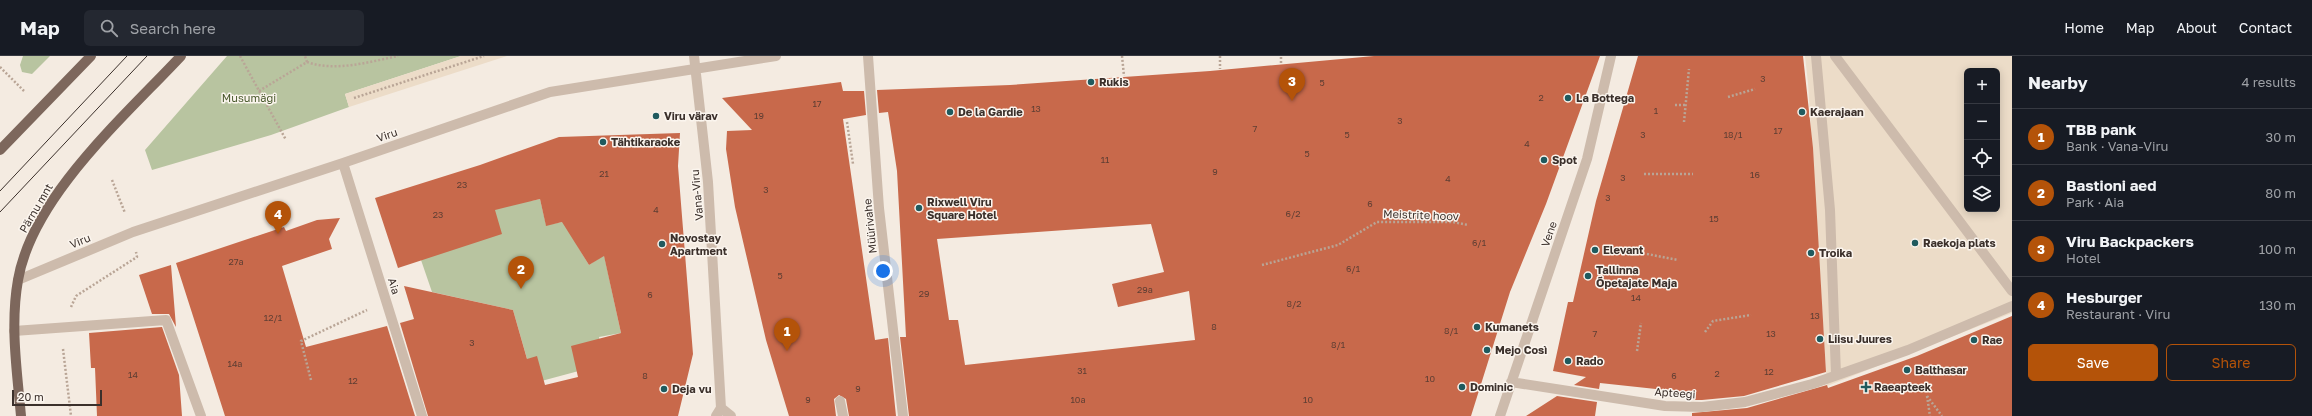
<!DOCTYPE html>
<html lang="en">
<head>
<meta charset="utf-8">
<style>
  body { margin:0; font-family:"Golos Text",sans-serif; background:#242831; color:#f1f3f6 }
  .controls { position:absolute; right:12px; top:12px; display:grid; overflow:hidden; border-radius:6px; box-shadow:0 2px 10px #0003 }
  .controls button { width:36px; height:36px; display:grid; place-items:center; padding:0; border:0; border-bottom:1px solid #363941; background:#171b24; color:#f1f3f6; font:20px sans-serif }
  .scale { position:absolute; left:12px; bottom:10px; width:90px; box-sizing:border-box; padding-left:4px; border:2px solid #3b302b; border-top:0; font-size:11px; line-height:14px; white-space:nowrap; color:#3b302b; -webkit-text-stroke:3px #fbf5ee; paint-order:stroke }
  .you { position:absolute; left:883px; top:215px; width:14px; height:14px; margin:-10px; border:3px solid #fff; border-radius:50%; background:#1a73e8; box-shadow:0 0 0 6px #1a73e833 }
  .badge { display:grid; place-items:center; width:26px; height:26px; border-radius:50%; background:#b45309; color:#fff; font-size:13px; font-weight:700 }
  .pin { position:absolute; translate:-50% -33px; filter:drop-shadow(0 1px 2px #0008) }
  .pin::after { content:''; position:absolute; top:21px; width:14px; height:12px; background:inherit; clip-path:polygon(0 0,100% 0,50% 100%) }
  .list { margin:0; padding:0; list-style:none }
  h2 { display:flex; justify-content:space-between; align-items:center; height:52px; margin:0; padding:0 16px; font-size:17px }
  h2 small { font-size:13px; font-weight:400; color:#9ea1a6 }
  .list li { display:grid; grid-template-columns:26px 1fr auto; gap:12px; align-items:center; box-sizing:border-box; height:56px; padding:0 16px; border-top:1px solid #363941 }
  .list b { display:block; font-size:15px; white-space:nowrap }
  .list p { margin:0; font-size:13px; white-space:nowrap; color:#9ea1a6 }
  .list em { font-size:13px; font-style:normal; color:#9ea1a6 }
  .actions { display:flex; gap:8px; padding:12px 16px }
  .actions a { flex:1; padding:9px 0; border:1px solid #b45309; border-radius:6px; text-align:center; font-size:14px; color:#b45309 }
  .actions .main { background:#b45309; color:#fff }
  .icon { flex:none; width:22px; height:22px; fill:none; stroke:currentColor; stroke-width:2; stroke-linecap:round; stroke-linejoin:round }
  .map { position:relative; flex:none; width:2012px; height:360px; overflow:hidden }
  header { display:flex; align-items:center; gap:24px; box-sizing:border-box; height:56px; padding:0 20px; background:#171b24; border-bottom:1px solid #363941 }
  header strong { font-size:19px }
  nav { display:flex; gap:22px; margin-inline-start:auto; font-size:14px }
  .search { width:280px; height:36px; background:#242831; display:flex; align-items:center; gap:10px; box-sizing:border-box; padding:0 14px; border-radius:6px; color:#9ea1a6; font-size:15px }
  main { display:flex }
  aside { flex:1; background:#171b24 }
  .map>svg:first-child { display:block }
  .green { fill:#b8c4a0 }
  .plaza { fill:#ecdcc8; fill-rule:evenodd }
  .building { fill:#c8694b; fill-rule:evenodd }
  .lines { fill:none; stroke-linecap:round; stroke-linejoin:round }
  .path { stroke:#b9a596; stroke-width:2.5; stroke-dasharray:2 2; stroke-linecap:butt }
  .minor { stroke:#cdbbac; stroke-width:10 }
  .major { stroke:#7d675c; stroke-width:10 }
  .tram { stroke:#3b302b; stroke-width:1 }
  .poi-dot { fill:#1f5a5e; stroke:#fbf5ee; stroke-width:1.5 }
  .labels { text-anchor:middle; stroke-width:3; stroke-linejoin:round; paint-order:stroke }
  .number-label { font-size:9px; fill:#5e3e33 }
  .poi-label { font-size:11px; font-weight:bold; fill:#3b302b; stroke:#fbf5ee; text-anchor:start }
  .park-label { font-size:11px; fill:#4a5a2e; stroke:#fbf5ee }
  .street-label { font-size:11px; fill:#3b302b; stroke:#fbf5ee }
</style>
</head>
<body>
<header>
<strong>Map</strong>
<div class="search"><svg class="icon" aria-label="search" viewBox="0 0 24 24"><circle cx="10" cy="10" r="6"/><path d="M15 15l6 6"/></svg>Search here</div>
<nav><a>Home</a><a>Map</a><a>About</a><a>Contact</a></nav>
</header>
<main>
<div class="map">
<svg width="2012" height="360" viewBox="0 0 2012 360">
  <rect width="100%" height="100%" fill="#f4ebe1"/>
  <path class="green" d="M23,0H50L32,18L22,16L20,9Z
    M227,0H461L345,38L349,51L271,79L152,114L145,94Z
    M540,143L546,169L573,164L578,191L589,209L604,199L621,277L599,281L602,301L601,309L534,327L513,254L432,236L421,204L492,146L531,145Z"/>
  <path class="plaza" d="M461,0H507L349,51L345,38Z
    M1805,0H2012V257L1827,330L1808,27ZM1967,15H1997V153H1967Z"/>
  <path class="building" d="M1374,0H1600L1546,148L1510,236L1471,360H909L900,281H906L897,115L888,56L879,57L877,34L1010,29L1210,15ZM1151,168L1164,216L1112,228L1118,251L1189,235L1195,284L965,309L958,264H949L937,183Z
    M1638,0H1803L1813,92L1826,316L1744,340L1702,344H1693V337L1600,327L1599,333L1574,329L1586,321L1553,315L1568,246H1573L1596,145Z
    M841,26L843,35H864L866,59L843,63L875,284L888,282L896,360H849L846,343L839,339L834,343L836,360H789L766,284L735,151L726,93L727,75L752,74L722,42Z
    M680,77L678,110L693,298L678,360H428L400,267L414,263L404,230L513,254L527,303L537,300L545,329L578,321L571,290L621,277L604,200L589,209L562,166L546,170L540,143L495,154L502,178L398,212L375,142L480,109L559,81Z
    M340,162L329,183L332,193L282,210L306,291L387,270L415,360H225L176,207L284,171L286,175L317,164Z
    M171,209L176,271L169,258H152L139,219Z
    M2012,260V360H1692V357L1747,352L1827,329L1828,332L1917,300Z
    M162,271L179,319L182,360H97L95,312H91L89,277Z
    M1557,340L1597,346L1595,360H1526Z"/>
  <g class="lines">
    <path class="path" d="M240,0L286,84
      M1122,0L1124,20
      M1220,0V13
      M307,6C335,16 369,6 398,0
      M1281,7V0
      M0,11L24,35
      M259,35L307,6L305,0
      M1728,41L1755,33
      M354,42L484,0
      M1675,49H1685
      M847,66L853,108
      M1684,66L1689,13
      M1644,118H1693
      M112,124L125,157
      M1647,198L1678,204
      M1262,209L1338,189L1377,166H1453L1468,169
      M71,251L76,240L137,201L136,196
      M1705,276L1713,265L1751,259
      M63,293L71,360
      M1637,295L1641,267
      M311,324L301,285L367,254
      M1927,340L1942,360
      M1927,340L1930,360"/>
    <path class="minor" d="M694,0L708,126L721,352L716,360
      M868,0L879,152L903,360
      M1816,0L1830,154L1836,319
      M1835,0L2012,235
      M343,107L422,360
      M18,224L133,176L343,107L550,36L776,0
      M14,275L166,264L201,360
      M1511,326L1665,350L1702,351L1745,346L1812,328L1908,294L2012,250
      M840,345L843,360
      M721,352L731,360
      M1500,360L1587,103L1611,0"/>
    <path class="major" d="M0,94L91,0
      M21,360C17,315 10,269 18,224C32,141 125,60 181,0"/>
    <path class="tram" d="M0,135L127,0
      M0,156L147,0"/>
  </g>
  <g class="poi-dot">
    <circle cx="1091" cy="26" r="4"/>
    <circle cx="1568" cy="42" r="4"/>
    <circle cx="950" cy="56" r="4"/>
    <circle cx="1802" cy="56" r="4"/>
    <circle cx="656" cy="60" r="4"/>
    <circle cx="603" cy="86" r="4"/>
    <circle cx="1544" cy="104" r="4"/>
    <circle cx="919" cy="152" r="4"/>
    <circle cx="1915" cy="187" r="4"/>
    <circle cx="662" cy="188" r="4"/>
    <circle cx="1595" cy="194" r="4"/>
    <circle cx="1811" cy="197" r="4"/>
    <circle cx="1588" cy="220" r="4"/>
    <circle cx="1477" cy="271" r="4"/>
    <circle cx="1820" cy="283" r="4"/>
    <circle cx="1974" cy="284" r="4"/>
    <circle cx="1487" cy="294" r="4"/>
    <circle cx="1568" cy="305" r="4"/>
    <circle cx="1907" cy="314" r="4"/>
    <circle cx="1462" cy="331" r="4"/>
    <path d="M1864 325h4v4h4v4h-4v4h-4v-4h-4v-4h4z"/>
    <circle cx="664" cy="333" r="4"/>
  </g>
  <g class="labels">
    <g class="number-label">
      <text x="1763" y="26">3</text>
      <text x="1322" y="30">5</text>
      <text x="1541" y="45">2</text>
      <text x="817" y="51">17</text>
      <text x="1036" y="56">13</text>
      <text x="1656" y="58">1</text>
      <text x="759" y="63">19</text>
      <text x="1400" y="68">3</text>
      <text x="1255" y="76">7</text>
      <text x="1778" y="78">17</text>
      <text x="1347" y="82">5</text>
      <text x="1643" y="82">3</text>
      <text x="1733" y="82">18/1</text>
      <text x="1527" y="91">4</text>
      <text x="1307" y="101">5</text>
      <text x="1105" y="107">11</text>
      <text x="1215" y="119">9</text>
      <text x="604" y="121">21</text>
      <text x="1755" y="122">16</text>
      <text x="1623" y="125">3</text>
      <text x="1448" y="126">4</text>
      <text x="462" y="132">23</text>
      <text x="766" y="137">3</text>
      <text x="1608" y="145">3</text>
      <text x="1370" y="151">6</text>
      <text x="656" y="157">4</text>
      <text x="1293" y="161">6/2</text>
      <text x="438" y="162">23</text>
      <text x="1714" y="166">15</text>
      <text x="1479" y="190">6/1</text>
      <text x="236" y="209">27a</text>
      <text x="1353" y="216">6/1</text>
      <text x="780" y="223">5</text>
      <text x="1145" y="237">29a</text>
      <text x="924" y="241">29</text>
      <text x="650" y="242">6</text>
      <text x="1636" y="245">14</text>
      <text x="1294" y="251">8/2</text>
      <text x="1815" y="263">13</text>
      <text x="273" y="265">12/1</text>
      <text x="1214" y="274">8</text>
      <text x="1451" y="278">8/1</text>
      <text x="1595" y="281">7</text>
      <text x="1771" y="281">13</text>
      <text x="472" y="290">3</text>
      <text x="1338" y="292">8/1</text>
      <text x="235" y="311">14a</text>
      <text x="1082" y="318">31</text>
      <text x="1769" y="319">12</text>
      <text x="1717" y="321">2</text>
      <text x="133" y="322">14</text>
      <text x="645" y="323">8</text>
      <text x="1674" y="323">6</text>
      <text x="1430" y="326">10</text>
      <text x="353" y="328">12</text>
      <text x="858" y="336">9</text>
      <text x="808" y="347">9</text>
      <text x="1078" y="347">10a</text>
      <text x="1308" y="347">10</text>
    </g>
    <g class="poi-label">
      <text x="1099" y="30">Rukis</text>
      <text x="1576" y="46">La Bottega</text>
      <text x="958" y="60">De la Gardie</text>
      <text x="1810" y="60">Kaerajaan</text>
      <text x="664" y="64">Viru värav</text>
      <text x="611" y="90">Tähtikaraoke</text>
      <text x="1552" y="108">Spot</text>
      <text x="927" y="150">Rixwell Viru<tspan x="927" dy="13">Square Hotel</tspan></text>
      <text x="670" y="186">Novostay<tspan x="670" dy="13">Apartment</tspan></text>
      <text x="1923" y="191">Raekoja plats</text>
      <text x="1603" y="198">Elevant</text>
      <text x="1819" y="201">Troika</text>
      <text x="1596" y="218">Tallinna<tspan x="1596" dy="13">Õpetajate Maja</tspan></text>
      <text x="1485" y="275">Kumanets</text>
      <text x="1828" y="287">Liisu Juures</text>
      <text x="1982" y="288">Rae</text>
      <text x="1495" y="298">Mejo Così</text>
      <text x="1576" y="309">Rado</text>
      <text x="1915" y="318">Balthasar</text>
      <text x="1470" y="335">Dominic</text>
      <text x="1874" y="335">Raeapteek</text>
      <text x="672" y="337">Deja vu</text>
    </g>
    <g class="park-label">
      <text x="249" y="46">Musumägi</text>
    </g>
    <g class="street-label">
      <text transform="translate(387 79) rotate(-19)" y="4">Viru</text>
      <text transform="translate(697 139) rotate(-95)" y="4">Vana-Viru</text>
      <text transform="translate(36 152) rotate(-60)" y="4">Pärnu mnt</text>
      <text transform="translate(1421 159) rotate(2)" y="4">Meistrite hoov</text>
      <text transform="translate(870 170) rotate(-96)" y="4">Müürivahe</text>
      <text transform="translate(1549 178) rotate(-71)" y="4">Vene</text>
      <text transform="translate(80 185) rotate(-22)" y="4">Viru</text>
      <text transform="translate(394 230) rotate(72)" y="4">Aia</text>
      <text transform="translate(1675 337) rotate(4)" y="4">Apteegi</text>
    </g>
  </g>
</svg>
<div class="controls">
<button>+</button>
<button>−</button>
<button><svg class="icon" aria-label="locate" viewBox="0 0 24 24"><circle cx="12" cy="12" r="6"/><path d="M12 2v4M12 18v4M2 12h4M18 12h4"/></svg></button>
<button><svg class="icon" aria-label="layers" viewBox="0 0 24 24"><path d="M12 4l9 5-9 5-9-5zM3 14l9 5 9-5"/></svg></button>
</div>
<div class="scale">20 m</div>
<div class="you"></div>
<div class="pin badge" style="left:787px;top:295px">1</div>
<div class="pin badge" style="left:521px;top:233px">2</div>
<div class="pin badge" style="left:1292px;top:45px">3</div>
<div class="pin badge" style="left:278px;top:178px">4</div>
</div>
<aside>
<h2>Nearby<small>4 results</small></h2>
<ul class="list">
<li><span class="badge">1</span><div><b>TBB pank</b><p>Bank · Vana-Viru</p></div><em>30 m</em></li>
<li><span class="badge">2</span><div><b>Bastioni aed</b><p>Park · Aia</p></div><em>80 m</em></li>
<li><span class="badge">3</span><div><b>Viru Backpackers</b><p>Hotel</p></div><em>100 m</em></li>
<li><span class="badge">4</span><div><b>Hesburger</b><p>Restaurant · Viru</p></div><em>130 m</em></li>
</ul>
<div class="actions"><a class="main">Save</a><a>Share</a></div>
</aside>
</main>
</body>
</html>
